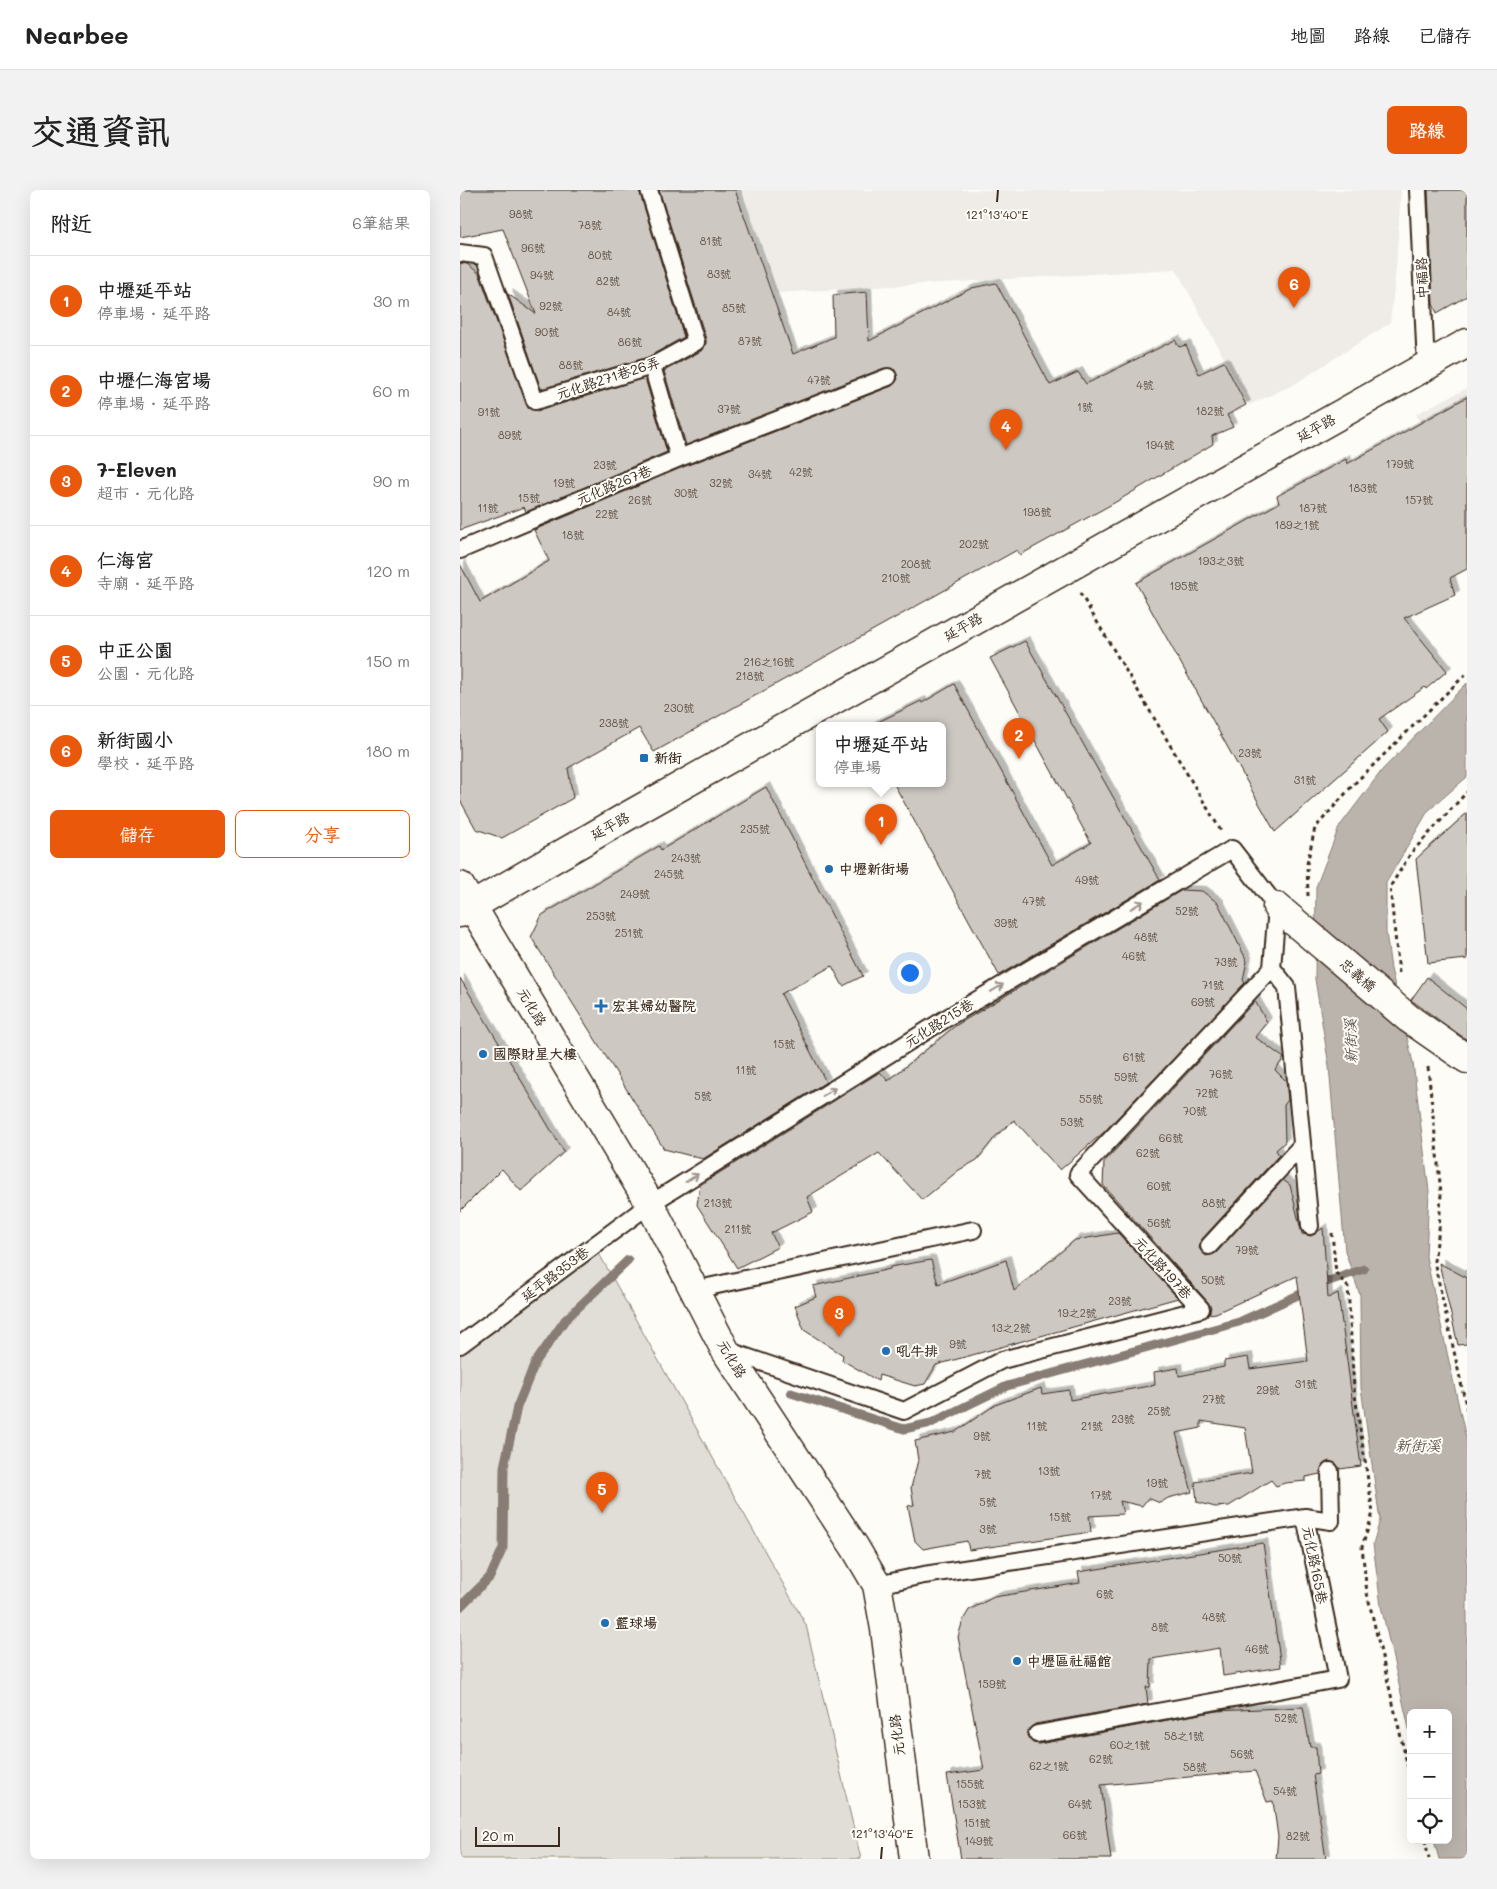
<!DOCTYPE html>
<html lang="zh-TW">
<head>
<meta charset="utf-8">
<style>
  body { margin:0; font-family:Mali,"LXGW WenKai TC",sans-serif; background:#f2f2f2; color:#222 }
  .controls { position:absolute; right:15px; bottom:15px; display:grid; overflow:hidden; border-radius:8px; box-shadow:0 5px 20px #0002 }
  .controls button { width:45px; height:45px; display:grid; place-items:center; padding:0; border:0; border-bottom:1px solid #e0e0e0; background:#fff; color:#222; font:25px sans-serif }
  .scale { position:absolute; left:15px; bottom:12px; width:85px; box-sizing:border-box; padding-left:5px; border:2px solid #3b2a1e; border-top:0; font-size:14px; line-height:18px; white-space:nowrap; color:#3b2a1e; -webkit-text-stroke:4px #fdfcf7; paint-order:stroke }
  .you { position:absolute; left:449px; top:782px; width:18px; height:18px; margin:-12px; border:4px solid #fff; border-radius:50%; background:#1a73e8; box-shadow:0 0 0 8px #1a73e833 }
  .badge { display:grid; place-items:center; width:32px; height:32px; border-radius:50%; background:#ea580c; color:#fff; font-size:16px; font-weight:700 }
  .pin { position:absolute; translate:-50% -41px; filter:drop-shadow(0 1px 2px #0008) }
  .pin::after { content:''; position:absolute; top:26px; width:18px; height:15px; background:inherit; clip-path:polygon(0 0,100% 0,50% 100%) }
  .popup { position:absolute; left:356px; top:532px; width:130px; height:65px; box-sizing:border-box; display:grid; place-content:center; border-radius:8px; background:#fff; filter:drop-shadow(0 1px 4px #0005); font-size:16px; white-space:nowrap; color:#767676 }
  .popup b { font-size:19px; color:#222 }
  .popup::after { content:''; position:absolute; left:50%; top:100%; margin-left:-10px; border:10px solid transparent; border-top-color:#fff }
  .list { margin:0; padding:0; list-style:none }
  h2 { display:flex; justify-content:space-between; align-items:center; height:65px; margin:0; padding:0 20px; font-size:21px }
  h2 small { font-size:16px; font-weight:400; color:#767676 }
  .list li { display:grid; grid-template-columns:32px 1fr auto; gap:15px; align-items:center; box-sizing:border-box; height:90px; padding:0 20px; border-top:1px solid #e0e0e0 }
  .list b { display:block; font-size:19px; white-space:nowrap }
  .list p { margin:0; font-size:16px; white-space:nowrap; color:#767676 }
  .list em { font-size:16px; font-style:normal; color:#767676 }
  .actions { display:flex; gap:10px; padding:15px 20px }
  .actions a { flex:1; padding:11px 0; border:1px solid #ea580c; border-radius:8px; text-align:center; font-size:18px; color:#ea580c }
  .actions .main { background:#ea580c; color:#fff }
  .icon { flex:none; width:28px; height:28px; fill:none; stroke:currentColor; stroke-width:2; stroke-linecap:round; stroke-linejoin:round }
  .map { position:relative; flex:none; width:1007px; height:1669px; overflow:hidden; border-radius:8px }
  header { display:flex; align-items:center; gap:30px; box-sizing:border-box; height:70px; padding:0 25px; background:#fff; border-bottom:1px solid #e0e0e0 }
  header strong { font-size:24px }
  nav { display:flex; gap:28px; margin-inline-start:auto; font-size:18px }
  .intro { display:flex; align-items:center; justify-content:space-between; box-sizing:border-box; height:120px; padding:0 30px }
  h1 { margin:0; font-size:35px }
  .button { padding:12px 22px; border-radius:8px; background:#ea580c; color:#fff; font-size:18px; font-weight:700 }
  main { display:flex; gap:30px; padding:0 30px }
  aside { flex:1; background:#fff; border-radius:8px; box-shadow:0 5px 20px #0002 }
  .map>svg:first-child { display:block }
  .built { fill:#efece7 }
  .green { fill:#e1ded7; stroke:#8e847a }
  .water { fill:#bbb4ad; stroke:#887d74 }
  .lines { fill:none; stroke-linecap:round; stroke-linejoin:round }
  .stream { stroke:#887d74; stroke-width:9 }
  .building { fill:#cdc8c2; stroke:#3b2a1e; filter:url(#shadow) }
  .lane-casing { stroke:#3b2a1e; stroke-width:20 }
  .street-casing { stroke:#3b2a1e; stroke-width:31 }
  .secondary-casing { stroke:#3b2a1e; stroke-width:31 }
  .path { stroke:#3b2a1e; stroke-width:3; stroke-dasharray:4 4; stroke-linecap:butt }
  .lane { stroke:#fdfcf7; stroke-width:16 }
  .street { stroke:#fdfcf7; stroke-width:28 }
  .secondary { stroke:#fdfcf7; stroke-width:28 }
  .oneway { stroke:#9c938a }
  .ticks { fill:none; stroke:#3b2a1e; stroke-width:2 }
  .poi-dot { fill:#1f6fb2; stroke:#fdfcf7; stroke-width:2 }
  .labels { text-anchor:middle; stroke-width:4; stroke-linejoin:round; paint-order:stroke }
  .number-label { font-size:11px; fill:#605247 }
  .street-label { font-size:14px; fill:#3b2a1e; stroke:#fdfcf7 }
  .poi-label { font-size:14px; font-weight:bold; fill:#3b2a1e; stroke:#fdfcf7; text-anchor:start }
  .water-label { font-size:15px; font-style:italic; fill:#615349; stroke:#fdfcf7 }
  .ticks-label { font-size:12px; text-anchor:middle; fill:#3b2a1e; stroke:#fdfcf7; stroke-width:4; stroke-linejoin:round; paint-order:stroke }
</style>
</head>
<body>
<header>
<strong>Nearbee</strong>
<nav><a>地圖</a><a>路線</a><a>已儲存</a></nav>
</header>
<div class="intro"><h1>交通資訊</h1><a class="button">路線</a></div>
<main>
<aside>
<h2>附近<small>6筆結果</small></h2>
<ul class="list">
<li><span class="badge">1</span><div><b>中壢延平站</b><p>停車場 · 延平路</p></div><em>30 m</em></li>
<li><span class="badge">2</span><div><b>中壢仁海宮場</b><p>停車場 · 延平路</p></div><em>60 m</em></li>
<li><span class="badge">3</span><div><b>7-Eleven</b><p>超市 · 元化路</p></div><em>90 m</em></li>
<li><span class="badge">4</span><div><b>仁海宮</b><p>寺廟 · 延平路</p></div><em>120 m</em></li>
<li><span class="badge">5</span><div><b>中正公園</b><p>公園 · 元化路</p></div><em>150 m</em></li>
<li><span class="badge">6</span><div><b>新街國小</b><p>學校 · 延平路</p></div><em>180 m</em></li>
</ul>
<div class="actions"><a class="main">儲存</a><a>分享</a></div>
</aside>
<div class="map">
<svg width="1007" height="1669" viewBox="0 0 1007 1669">
  <defs>
    <filter id="shadow"><feDropShadow dx="4.5" dy="-4.5" stdDeviation="0" flood-color="#0004"/></filter>
  </defs>
  <rect width="100%" height="100%" fill="#fdfcf7"/>
  <filter id="ink" filterUnits="userSpaceOnUse"><feTurbulence type="fractalNoise" baseFrequency=".02" numOctaves="2"/><feDisplacementMap in="SourceGraphic" scale="10" xChannelSelector="R" yChannelSelector="G"/><feConvolveMatrix kernelMatrix="1 2 1 2 8 2 1 2 1" color-interpolation-filters="sRGB"/></filter>
  <g filter="url(#ink)">
    <path class="built" d="M283,0H941L936,79L930,133L833,195L789,215L716,79L315,103Z
      M1007,198V318L956,224Z"/>
    <path class="green" d="M132,1051L346,1435L401,1669H0V1162Z"/>
    <path class="water" d="M1007,493V587L968,621L926,693V742L931,779L953,873L969,1001L966,1067L1007,1253V1669H979L974,1650H988V1523H951V1547L921,1416L913,1354L920,1330L901,1198L900,1105L885,1061L869,876L855,789L856,697L879,637L923,579Z"/>
    <g class="lines">
      <path class="stream" d="M331,1203L444,1239L471,1233L547,1196L779,1132L869,1091L904,1079
        M0,1417L30,1387L43,1358L44,1277L57,1217L75,1173L105,1130L168,1070"/>
    </g>
    <path class="building" d="M0,0H179L224,147L188,167L81,199L48,104L76,124L43,39L0,47Z
      M199,0H275L333,164L374,147L373,105L407,102L409,151L512,98L536,93L590,195L618,182L626,194L715,150L719,157L726,155L739,184L764,172L786,215L767,225L773,237L752,246L753,254L654,313L560,365L557,360L194,562L179,538L108,578L113,608L42,648L16,639L0,610V374L20,412L89,371L74,340L223,277L432,196L438,189L435,180L424,178L226,255L204,181L241,161L246,154V149Z
      M968,0H1007V106L977,123L973,114Z
      M0,73L7,74L19,83L68,218L78,221L185,188L207,262L66,322L64,317L0,340Z
      M1007,207V379L990,388L995,405L944,428L987,481L966,499L965,497L919,529L928,542L815,642L676,393L819,313L817,306L886,269L887,274Z
      M565,451L700,690L539,785L434,594H482V536H410L461,511L462,513L494,494L592,675L631,653L530,468Z
      M306,597L403,786L383,796L372,776L321,804L366,892L243,969L204,959L71,747L82,725L199,656L201,660Z
      M1007,623V769L968,773L956,669Z
      M722,700L742,701L758,713L787,771L783,790L785,793L644,942L600,980L554,930L536,946L517,970L499,980L462,1010L419,963L347,1007L353,1022L311,1043L318,1057L277,1078L237,1015L240,995L420,882L428,891L495,836Z
      M967,787L1007,819V850L951,810Z
      M0,788L104,962L61,1001L42,979L0,1021Z
      M795,811L807,832L795,847L824,868L815,880L826,891L828,910L824,915L825,952L816,960L819,965L742,1049L739,1058L746,1066L756,1063L823,990L830,995L842,1044L851,1046L863,1038L868,1108L878,1103L901,1276L880,1279L875,1273L869,1271L862,1276L860,1284L846,1287V1291L825,1293L816,1296L811,1290L769,1316L755,1317L737,1312L735,1292L792,1283L785,1238L741,1231V1238L716,1243L732,1302L708,1308L700,1313L688,1308L682,1316L660,1311L663,1324L629,1326L631,1342L509,1360L507,1351L463,1359L455,1351L448,1316L454,1315L451,1298L458,1270L455,1251L495,1242L535,1215L581,1198L582,1204L609,1200L610,1210L695,1195L694,1182L718,1178L719,1186L764,1177V1171L788,1167L790,1179L848,1171L837,1086L756,1123L749,1124L751,1117L748,1112L643,995L644,972Z
      M658,1043L718,1108L476,1175L465,1194L455,1196L419,1185L418,1191L382,1170L383,1165L344,1140L335,1116L356,1107L353,1096L430,1079V1077L471,1070L478,1094L546,1070L554,1101L615,1050Z
      M979,1073L1007,1088V1154L998,1155Z
      M803,1353L821,1477L763,1486L760,1458L691,1469L690,1497H686L688,1514L575,1534L568,1540L567,1546L573,1553L579,1554L756,1521L843,1517L850,1557H856L858,1584L853,1585L866,1669H816L818,1647L813,1611L807,1612L795,1581L641,1595L651,1669H501L487,1585L524,1580L498,1447L503,1430L509,1420L534,1407L620,1393L618,1382Z"/>
    <g class="lines">
      <g class="lane-casing">
        <path id="lane" d="M958,0L966,177
          M0,63L24,66L75,211L192,176L236,152L189,0
          M219,268L428,187
          M0,360L219,268L192,176
          M812,778L827,797L850,1036
          M749,1056L842,955
          M234,1100L513,1040
          M0,1155L190,1014L490,826L772,659L817,717L812,778L618,984L741,1119L542,1170L444,1221L266,1160
          M845,1327L871,1331L870,1281
          M417,1395L464,1385L845,1327L878,1489L577,1544"/>
      </g>
      <g class="street-casing">
        <path id="street" d="M0,696L190,1014L265,1160L394,1356L417,1395L425,1439L454,1669
          M817,717L948,828L1007,869"/>
      </g>
      <g class="secondary-casing">
        <path id="secondary" d="M0,723L164,628L1007,153"/>
      </g>
      <path class="path" d="M620,403L761,641
        M848,706L847,674L855,638L893,595L1007,483
        M939,783L930,697L951,663L1007,602
        M968,877L981,1003L979,1040L974,1071L1007,1220
        M872,1043L876,1083L888,1097L894,1199L913,1323L902,1357L907,1403L951,1590
        M965,1650L969,1669"/>
      <use href="#lane" class="lane"/>
      <use href="#street" class="street"/>
      <use href="#secondary" class="secondary"/>
    </g>
    <defs><path id="oneway-shaft" d="M-6 0H5M1.5-3L5.5 0L1.5 3" fill="none" stroke-width="1.6" stroke-linecap="round" stroke-linejoin="round" transform="scale(1.25)"/></defs>
    <g class="oneway">
      <use href="#oneway-shaft" transform="translate(677 715) rotate(-31)"/>
      <use href="#oneway-shaft" transform="translate(537 798) rotate(-31)"/>
      <use href="#oneway-shaft" transform="translate(369 902) rotate(-32)"/>
      <use href="#oneway-shaft" transform="translate(232 988) rotate(-32)"/>
    </g>
  </g>
  <path class="ticks" d="M537,12L538,0M421,1669L422,1657"/>
  <g class="poi-dot">
    <rect x="179" y="563" width="10" height="10" rx="2.5"/>
    <circle cx="369" cy="679" r="5"/>
    <path d="M138.5 808.5h5v5h5v5h-5v5h-5v-5h-5v-5h5z"/>
    <circle cx="23" cy="864" r="5"/>
    <circle cx="426" cy="1161" r="5"/>
    <circle cx="145" cy="1433" r="5"/>
    <circle cx="557" cy="1471" r="5"/>
  </g>
  <g class="labels">
    <g class="number-label">
      <text x="61" y="28">98號</text>
      <text x="130" y="39">78號</text>
      <text x="251" y="55">81號</text>
      <text x="73" y="62">96號</text>
      <text x="140" y="69">80號</text>
      <text x="259" y="88">83號</text>
      <text x="82" y="89">94號</text>
      <text x="148" y="95">82號</text>
      <text x="91" y="120">92號</text>
      <text x="274" y="122">85號</text>
      <text x="159" y="126">84號</text>
      <text x="87" y="146">90號</text>
      <text x="290" y="155">87號</text>
      <text x="170" y="156">86號</text>
      <text x="111" y="179">88號</text>
      <text x="359" y="194">47號</text>
      <text x="685" y="199">4號</text>
      <text x="625" y="221">1號</text>
      <text x="269" y="223">37號</text>
      <text x="750" y="225">182號</text>
      <text x="29" y="226">91號</text>
      <text x="50" y="249">89號</text>
      <text x="700" y="259">194號</text>
      <text x="940" y="278">179號</text>
      <text x="145" y="279">23號</text>
      <text x="341" y="286">42號</text>
      <text x="300" y="288">34號</text>
      <text x="104" y="297">19號</text>
      <text x="261" y="297">32號</text>
      <text x="903" y="302">183號</text>
      <text x="226" y="307">30號</text>
      <text x="69" y="312">15號</text>
      <text x="180" y="314">26號</text>
      <text x="959" y="314">157號</text>
      <text x="28" y="322">11號</text>
      <text x="853" y="322">187號</text>
      <text x="577" y="326">198號</text>
      <text x="147" y="328">22號</text>
      <text x="837" y="339">189之1號</text>
      <text x="113" y="349">18號</text>
      <text x="514" y="358">202號</text>
      <text x="761" y="375">193之3號</text>
      <text x="456" y="378">208號</text>
      <text x="436" y="392">210號</text>
      <text x="724" y="400">195號</text>
      <text x="309" y="476">216之16號</text>
      <text x="290" y="490">218號</text>
      <text x="219" y="522">230號</text>
      <text x="154" y="537">238號</text>
      <text x="790" y="567">23號</text>
      <text x="845" y="594">31號</text>
      <text x="295" y="643">235號</text>
      <text x="226" y="672">243號</text>
      <text x="209" y="688">245號</text>
      <text x="627" y="694">49號</text>
      <text x="175" y="708">249號</text>
      <text x="574" y="715">47號</text>
      <text x="727" y="725">52號</text>
      <text x="141" y="730">253號</text>
      <text x="546" y="737">39號</text>
      <text x="169" y="747">251號</text>
      <text x="686" y="751">48號</text>
      <text x="674" y="770">46號</text>
      <text x="766" y="776">73號</text>
      <text x="753" y="799">71號</text>
      <text x="743" y="816">69號</text>
      <text x="324" y="858">15號</text>
      <text x="674" y="871">61號</text>
      <text x="286" y="884">11號</text>
      <text x="761" y="888">76號</text>
      <text x="666" y="891">59號</text>
      <text x="747" y="907">72號</text>
      <text x="243" y="910">5號</text>
      <text x="631" y="913">55號</text>
      <text x="735" y="925">70號</text>
      <text x="612" y="936">53號</text>
      <text x="711" y="952">66號</text>
      <text x="688" y="967">62號</text>
      <text x="699" y="1000">60號</text>
      <text x="258" y="1017">213號</text>
      <text x="754" y="1017">88號</text>
      <text x="699" y="1037">56號</text>
      <text x="278" y="1043">211號</text>
      <text x="787" y="1064">79號</text>
      <text x="753" y="1094">50號</text>
      <text x="660" y="1115">23號</text>
      <text x="617" y="1127">19之2號</text>
      <text x="551" y="1142">13之2號</text>
      <text x="498" y="1158">9號</text>
      <text x="846" y="1198">31號</text>
      <text x="808" y="1204">29號</text>
      <text x="754" y="1213">27號</text>
      <text x="699" y="1225">25號</text>
      <text x="663" y="1233">23號</text>
      <text x="577" y="1240">11號</text>
      <text x="632" y="1240">21號</text>
      <text x="522" y="1250">9號</text>
      <text x="589" y="1285">13號</text>
      <text x="523" y="1288">7號</text>
      <text x="697" y="1297">19號</text>
      <text x="641" y="1309">17號</text>
      <text x="528" y="1316">5號</text>
      <text x="600" y="1331">15號</text>
      <text x="528" y="1343">3號</text>
      <text x="770" y="1372">50號</text>
      <text x="645" y="1408">6號</text>
      <text x="754" y="1431">48號</text>
      <text x="700" y="1441">8號</text>
      <text x="797" y="1463">46號</text>
      <text x="532" y="1498">159號</text>
      <text x="826" y="1532">52號</text>
      <text x="724" y="1550">58之1號</text>
      <text x="670" y="1559">60之1號</text>
      <text x="782" y="1568">56號</text>
      <text x="641" y="1573">62號</text>
      <text x="589" y="1580">62之1號</text>
      <text x="735" y="1581">58號</text>
      <text x="510" y="1598">155號</text>
      <text x="825" y="1605">54號</text>
      <text x="512" y="1618">153號</text>
      <text x="620" y="1618">64號</text>
      <text x="517" y="1637">151號</text>
      <text x="615" y="1649">66號</text>
      <text x="838" y="1650">82號</text>
      <text x="519" y="1655">149號</text>
    </g>
    <g class="street-label">
      <text transform="translate(962 88) rotate(-93)" y="5">中福路</text>
      <text transform="translate(148 188) rotate(-18)" y="5">元化路271巷26弄</text>
      <text transform="translate(856 238) rotate(-29)" y="5">延平路</text>
      <text transform="translate(154 295) rotate(-23)" y="5">元化路267巷</text>
      <text transform="translate(503 437) rotate(-30)" y="5">延平路</text>
      <text transform="translate(150 636) rotate(-29)" y="5">延平路</text>
      <text transform="translate(898 785) rotate(41)" y="5">忠義橋</text>
      <text transform="translate(72 817) rotate(59)" y="5">元化路</text>
      <text transform="translate(479 833) rotate(-32)" y="5">元化路215巷</text>
      <text transform="translate(703 1078) rotate(48)" y="5">元化路197巷</text>
      <text transform="translate(95 1084) rotate(-37)" y="5">延平路353巷</text>
      <text transform="translate(272 1169) rotate(59)" y="5">元化路</text>
      <text transform="translate(855 1375) rotate(79)" y="5">元化路165巷</text>
      <text transform="translate(437 1545) rotate(-97)" y="5">元化路</text>
    </g>
    <g class="poi-label">
      <text x="194" y="573">新街</text>
      <text x="379" y="684">中壢新街場</text>
      <text x="152" y="821">宏其婦幼醫院</text>
      <text x="33" y="869">國際財星大樓</text>
      <text x="436" y="1166">吼牛排</text>
      <text x="155" y="1438">籃球場</text>
      <text x="567" y="1476">中壢區社福館</text>
    </g>
    <g class="water-label">
      <text transform="translate(891 851) rotate(-91)" y="5">新街溪</text>
      <text x="958" y="1261">新街溪</text>
    </g>
  </g>
  <g class="ticks-label">
    <text x="537" y="29">121°13'40"E</text>
    <text x="422" y="1648">121°13'40"E</text>
  </g>
</svg>
<div class="controls">
<button>+</button>
<button>−</button>
<button><svg class="icon" aria-label="locate" viewBox="0 0 24 24"><circle cx="12" cy="12" r="6"/><path d="M12 2v4M12 18v4M2 12h4M18 12h4"/></svg></button>
</div>
<div class="scale">20 m</div>
<div class="you"></div>
<div class="pin badge" style="left:421px;top:655px">1</div>
<div class="popup"><b>中壢延平站</b>停車場</div>
<div class="pin badge" style="left:559px;top:569px">2</div>
<div class="pin badge" style="left:379px;top:1147px">3</div>
<div class="pin badge" style="left:546px;top:260px">4</div>
<div class="pin badge" style="left:142px;top:1323px">5</div>
<div class="pin badge" style="left:834px;top:118px">6</div>
</div>
</main>
</body>
</html>
